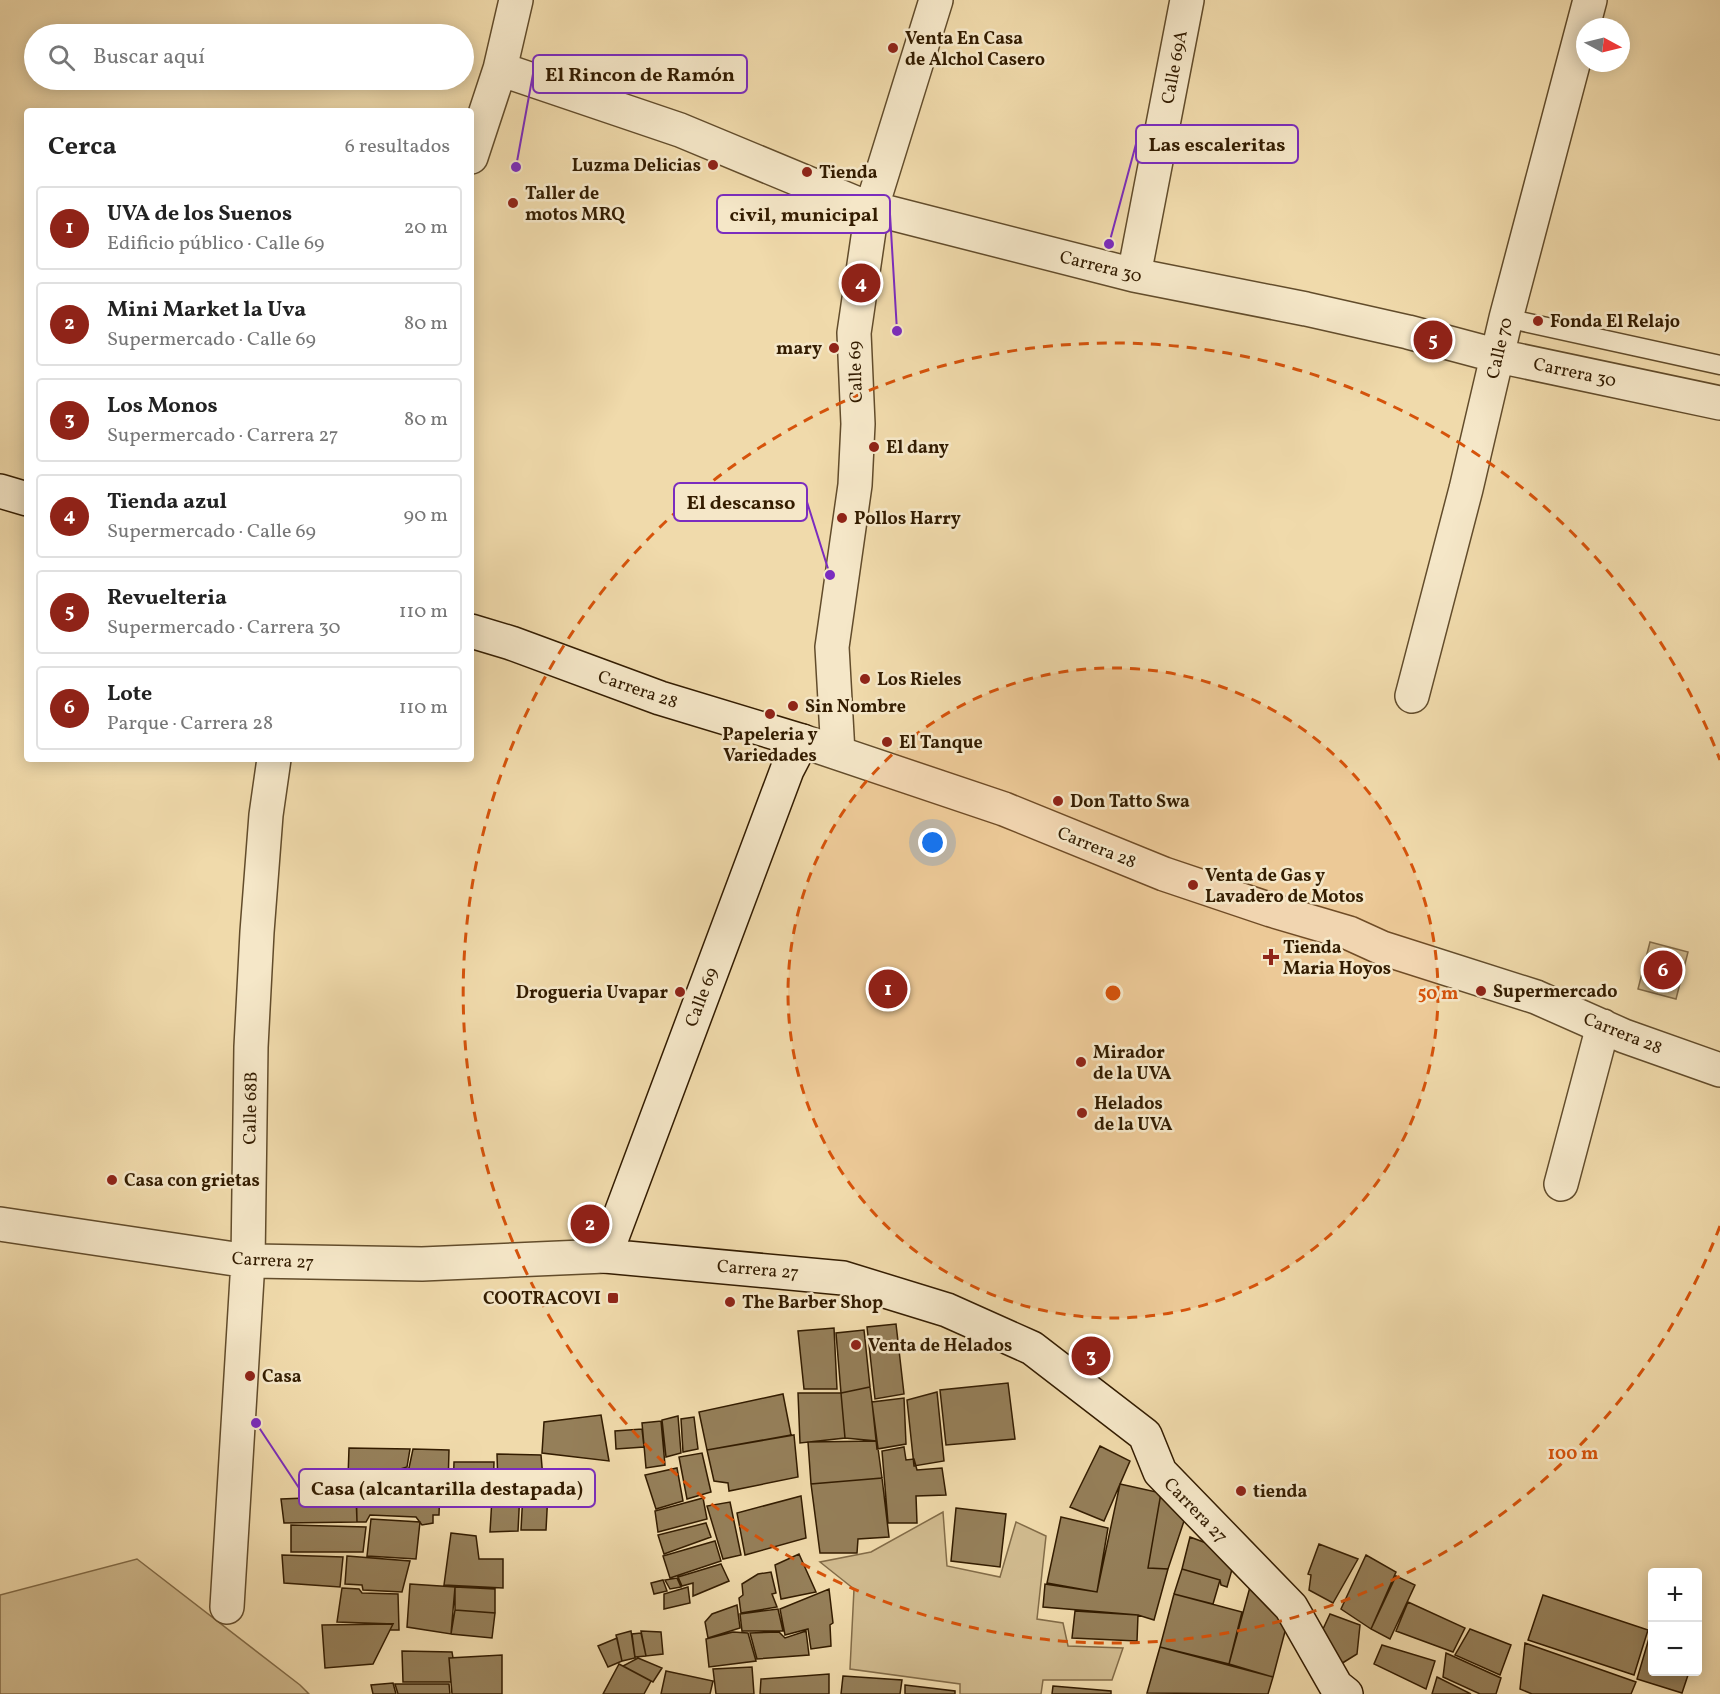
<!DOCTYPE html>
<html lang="es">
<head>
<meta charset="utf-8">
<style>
  body { margin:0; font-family:Vollkorn,serif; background:#f6f6f6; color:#222 }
  .controls { position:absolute; right:18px; bottom:18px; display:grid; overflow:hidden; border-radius:6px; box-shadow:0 3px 15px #0003 }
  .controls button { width:54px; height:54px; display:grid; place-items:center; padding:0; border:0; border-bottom:2px solid #e0e0e0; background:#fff; color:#222; font:30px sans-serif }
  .compass { position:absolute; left:1576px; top:18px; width:54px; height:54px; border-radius:50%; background:#fff; box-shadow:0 3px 15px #0003; rotate:97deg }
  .you { position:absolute; left:933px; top:843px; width:21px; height:21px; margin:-15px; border:4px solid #fff; border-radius:50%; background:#1a73e8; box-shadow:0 0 0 9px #1a73e833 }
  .badge { display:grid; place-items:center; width:39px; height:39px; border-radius:50%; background:#8f2418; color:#fff; font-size:20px; font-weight:700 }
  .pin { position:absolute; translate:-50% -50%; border:3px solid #fff; box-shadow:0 2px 6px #0006 }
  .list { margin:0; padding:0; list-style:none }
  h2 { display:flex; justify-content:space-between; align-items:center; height:78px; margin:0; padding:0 24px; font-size:26px }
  h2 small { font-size:20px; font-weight:400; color:#767676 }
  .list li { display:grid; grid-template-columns:39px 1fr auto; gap:18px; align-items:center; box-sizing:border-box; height:84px; margin:0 12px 12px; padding:0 12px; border:2px solid #e0e0e0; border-radius:6px }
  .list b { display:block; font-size:22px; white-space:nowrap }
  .list p { margin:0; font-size:20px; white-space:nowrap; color:#767676 }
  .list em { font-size:20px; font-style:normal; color:#767676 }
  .icon { flex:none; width:33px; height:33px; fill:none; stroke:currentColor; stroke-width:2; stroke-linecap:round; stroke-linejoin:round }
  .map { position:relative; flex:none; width:1720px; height:1694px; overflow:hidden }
  .search { position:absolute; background:#fff; box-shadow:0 3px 15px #0003; left:24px; top:24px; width:450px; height:66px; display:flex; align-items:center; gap:15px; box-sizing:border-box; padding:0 21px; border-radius:33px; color:#767676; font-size:22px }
  .panel { position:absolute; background:#fff; box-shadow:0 3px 15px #0003; left:24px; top:108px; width:450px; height:654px; border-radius:6px }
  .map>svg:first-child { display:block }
  .green { fill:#d0ba8e; stroke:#826b47; stroke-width:1.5 }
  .building { fill:#957f59; stroke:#331c00; stroke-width:1.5 }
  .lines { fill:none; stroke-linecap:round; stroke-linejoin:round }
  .lane-casing { stroke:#624c2b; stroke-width:21 }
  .street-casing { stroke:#624c2b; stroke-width:36 }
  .secondary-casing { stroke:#331c00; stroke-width:36 }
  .lane { stroke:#f5e7c8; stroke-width:18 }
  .street { stroke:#f5e7c8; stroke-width:33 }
  .secondary { stroke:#f5e7c8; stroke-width:33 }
  .ring { fill:none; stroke:#d6530b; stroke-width:3; stroke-dasharray:10 8 }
  .poi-dot { fill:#8f2418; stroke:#f5e7c8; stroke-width:2 }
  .labels { text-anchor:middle; stroke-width:5; stroke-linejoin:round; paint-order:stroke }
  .poi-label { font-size:18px; font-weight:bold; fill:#331c00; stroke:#f5e7c8; text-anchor:start }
  .street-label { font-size:18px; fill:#331c00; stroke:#f5e7c8 }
  .centre { fill:#d6530b; stroke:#f5e7c8; stroke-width:3 }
  .ring-label { font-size:18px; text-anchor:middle; font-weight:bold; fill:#d6530b; stroke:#f5e7c8; stroke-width:5; stroke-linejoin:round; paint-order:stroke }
  .leader { fill:none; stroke:#7b2cbf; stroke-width:2 }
  .callout-dot { fill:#7b2cbf; stroke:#f5e7c8; stroke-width:2 }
  .callout { fill:#f5e7c8; stroke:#7b2cbf; stroke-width:2 }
  .callout-label { font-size:20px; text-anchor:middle; font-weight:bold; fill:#331c00 }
</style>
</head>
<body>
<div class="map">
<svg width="1720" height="1694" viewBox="0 0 1720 1694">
  <rect width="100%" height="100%" fill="#f0daab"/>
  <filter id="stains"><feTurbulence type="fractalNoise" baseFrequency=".00333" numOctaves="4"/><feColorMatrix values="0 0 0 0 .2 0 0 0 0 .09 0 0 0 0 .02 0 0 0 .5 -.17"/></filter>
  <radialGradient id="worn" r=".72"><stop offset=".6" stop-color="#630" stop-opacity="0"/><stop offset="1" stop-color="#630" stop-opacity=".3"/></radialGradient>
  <path class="green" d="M1650,942L1688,952L1676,999L1638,989Z
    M943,1512L947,1566L1000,1577L1016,1522L1046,1536L1037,1619L1063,1623L1068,1646L1123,1648L1112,1680H1043L1041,1694H960V1684L850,1669L854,1589L820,1562L871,1552Z
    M137,1559L300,1685L309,1694H0V1595Z"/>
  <path class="building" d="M896,1324L904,1394L875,1399L867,1327Z
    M834,1328L837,1389H804L798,1331Z
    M864,1330L870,1387L841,1393L836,1333Z
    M1008,1383L1015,1439L946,1445L940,1390Z
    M870,1387L877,1441L845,1438L841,1393Z
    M937,1392L944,1461L914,1466L907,1400Z
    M798,1393H841L845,1438L800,1443Z
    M783,1394L791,1435L707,1450L699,1412Z
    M904,1398L906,1444L877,1449L872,1402Z
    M601,1415L609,1461L542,1453L544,1422Z
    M678,1416L681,1453L666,1457L662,1420Z
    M694,1417L698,1449L683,1452L681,1419Z
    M661,1421L665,1465L646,1468L642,1423Z
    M642,1429L644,1447L616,1449L615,1431Z
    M794,1435L798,1477L729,1491L728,1483L714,1481L707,1450Z
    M877,1441L882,1478L811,1484L808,1442Z
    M1100,1446L1130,1461L1104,1521L1070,1507Z
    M904,1447L906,1460L914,1459L917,1470L942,1468L946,1495L916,1496L917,1523H888L882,1451Z
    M349,1448L410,1449L407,1467L400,1469L399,1480L348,1478Z
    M413,1449L449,1450L448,1487L401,1483L402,1471L409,1468Z
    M702,1453L711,1492L687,1499L679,1457Z
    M497,1454L541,1455L544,1490L498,1486Z
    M454,1462H494L493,1492L453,1493Z
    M677,1468L683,1501L656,1509L645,1475Z
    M882,1478L889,1537L858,1539L857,1553H820L811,1484Z
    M356,1482L440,1485L439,1515H433V1523L422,1525L416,1517L370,1515L366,1522H357Z
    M1120,1484L1161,1493L1148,1568L1168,1569L1154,1620L1138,1615L1043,1607L1045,1584L1097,1592Z
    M498,1489L520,1491L518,1531L490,1532L492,1498Z
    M523,1492H548L546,1530H521Z
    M1161,1493L1187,1512L1168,1569L1148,1568Z
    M356,1496L357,1522L284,1523L281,1499Z
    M801,1496L806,1538L745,1555L737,1513Z
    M703,1498L707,1519L658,1532L655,1511Z
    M730,1502L741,1555L723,1559L707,1506Z
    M956,1508L1006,1514L1000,1567L951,1561Z
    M1061,1517L1108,1528L1097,1592L1047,1583Z
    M371,1519L420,1522L416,1559L367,1556Z
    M706,1523L711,1537L664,1554L658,1535Z
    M291,1525L366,1527L363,1552H291Z
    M451,1533L476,1536L479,1559H503V1588L444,1585Z
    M1190,1537L1217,1547L1233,1566L1227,1587L1221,1585L1220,1580L1182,1569Z
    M715,1541L721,1561L670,1578L663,1556Z
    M1319,1544L1358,1559L1333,1603L1309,1590L1311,1575L1308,1574Z
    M799,1554L816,1592L781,1599L775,1565Z
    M282,1555L343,1557L340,1587L284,1583Z
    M1366,1555L1396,1572L1371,1629L1341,1609Z
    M347,1556L410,1561L402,1592L363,1590L362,1585L345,1584Z
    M721,1564L729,1581L693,1596V1583L682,1586L678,1577Z
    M1182,1569L1220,1580L1213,1604L1174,1594Z
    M771,1572L776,1593L772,1594L777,1607L741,1613L739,1598L743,1595L742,1584L758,1574Z
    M1396,1576L1415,1585L1390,1639L1371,1629Z
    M677,1578L681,1587L670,1589L665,1580Z
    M663,1580L667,1591L654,1594L651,1583Z
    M410,1584L455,1587L451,1634L407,1627Z
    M455,1587L495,1589V1613L455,1610Z
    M688,1587L690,1603L664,1609V1594Z
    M1250,1587L1287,1624L1273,1677L1229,1664Z
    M342,1588L359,1589L362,1593L398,1594L399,1630H390L393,1624L337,1622Z
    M829,1589L833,1623L830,1625L831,1646L811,1649L808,1629L785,1635L780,1609Z
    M1174,1594L1242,1612L1229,1664L1160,1647Z
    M1543,1595L1648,1630L1634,1675L1528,1640Z
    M1408,1602L1465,1628L1453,1652L1396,1631Z
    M737,1605L740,1628L708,1638L705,1622L712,1614Z
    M778,1609L783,1631H742L740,1614Z
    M455,1610L495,1613L492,1638L451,1634Z
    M1075,1611L1138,1615L1137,1641L1072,1638Z
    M1330,1614L1360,1625L1357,1654L1336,1667L1323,1629Z
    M393,1624L373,1664L325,1668L322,1625Z
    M1652,1628V1672H1689L1682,1693L1637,1679Z
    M1470,1629L1511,1645L1500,1675L1455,1655Z
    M631,1631L635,1658L622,1661L616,1635Z
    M641,1631L661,1632L663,1654L646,1656Z
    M806,1631L809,1655L757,1659L750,1633L779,1632L785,1638Z
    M733,1632L748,1633L756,1661L709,1667L706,1639Z
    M641,1633L646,1656L635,1657L632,1634Z
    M617,1638L622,1661L608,1667L598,1646Z
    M1525,1643L1636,1682L1631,1694H1532L1520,1689Z
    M1382,1645L1435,1661L1426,1689L1374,1664Z
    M1160,1647L1273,1677L1268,1694L1147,1693Z
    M402,1651L452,1652L453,1658H449L451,1682H403Z
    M1446,1653L1501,1678L1496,1694H1480L1443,1677Z
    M502,1655V1694H452L449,1658Z
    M638,1658L662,1668L653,1682L623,1666Z
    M619,1664L651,1681L644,1694H603Z
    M752,1667L754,1694H716L713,1669Z
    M666,1671L713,1681L710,1694H661Z
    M829,1674V1694H760L761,1679Z
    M843,1676L902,1680L900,1694H841Z
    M1437,1677L1471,1694H1432Z
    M393,1683L396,1694H373L371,1685Z
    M395,1684H449L450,1694H398Z
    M905,1685L955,1691V1694H905Z
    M1053,1686L1111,1691V1694H1052Z"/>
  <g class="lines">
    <g class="lane-casing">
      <path id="lane" d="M1506,318L1720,365"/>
    </g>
    <g class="street-casing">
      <path id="street" d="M500,69L680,130L863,206L1134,275L1306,309L1408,332L1498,356L1720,403
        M471,157L500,69L516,0
        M1134,275L1187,0
        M1412,696L1466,489L1506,318L1590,0
        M802,741L1004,809L1164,874L1271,910L1349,933L1382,948L1536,997L1624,1036L1720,1070
        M838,753L832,647L855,485L858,424L854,333L873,203L936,0
        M1561,1184L1603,1026
        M0,1224L248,1261L422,1264L605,1256
        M227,1607L248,1261L251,1047L257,932L266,815L274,759"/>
    </g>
    <g class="secondary-casing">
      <path id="secondary" d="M0,491L27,499
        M471,631L511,643L660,698L802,741L787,770L605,1256L843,1278L947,1310L1032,1348L1145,1435L1160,1472L1291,1607L1336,1686L1346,1694"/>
    </g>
    <use href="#lane" class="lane"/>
    <use href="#street" class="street"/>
    <use href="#secondary" class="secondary"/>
  </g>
  <circle cx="1113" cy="993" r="325" fill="#d6530b" fill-opacity=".12"/>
  <g class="ring">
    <circle cx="1113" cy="993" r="325"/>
    <path d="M1720 1226A650 650 0 1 1 1720 760"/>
  </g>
  <g class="poi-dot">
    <circle cx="893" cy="48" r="6"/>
    <circle cx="713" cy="165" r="6"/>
    <circle cx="807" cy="172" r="6"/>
    <circle cx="513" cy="203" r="6"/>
    <circle cx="1538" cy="321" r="6"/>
    <circle cx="834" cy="348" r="6"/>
    <circle cx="874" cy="447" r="6"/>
    <circle cx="842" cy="518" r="6"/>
    <circle cx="865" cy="679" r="6"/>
    <circle cx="793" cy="706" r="6"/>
    <circle cx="770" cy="714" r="6"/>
    <circle cx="887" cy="742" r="6"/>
    <circle cx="1058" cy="801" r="6"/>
    <circle cx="1193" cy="885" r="6"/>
    <path d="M1268 948h6v6h6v6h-6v6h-6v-6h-6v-6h6z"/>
    <circle cx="1481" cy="991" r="6"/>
    <circle cx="680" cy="992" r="6"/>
    <circle cx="1081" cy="1062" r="6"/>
    <circle cx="1082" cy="1113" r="6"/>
    <circle cx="112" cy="1180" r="6"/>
    <rect x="607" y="1292" width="12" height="12" rx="3"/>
    <circle cx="730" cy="1302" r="6"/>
    <circle cx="856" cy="1345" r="6"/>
    <circle cx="250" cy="1376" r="6"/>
    <circle cx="1241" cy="1491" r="6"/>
  </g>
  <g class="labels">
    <g class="poi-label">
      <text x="905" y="44">Venta En Casa<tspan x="905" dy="21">de Alchol Casero</tspan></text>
      <text x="701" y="171" text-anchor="end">Luzma Delicias</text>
      <text x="819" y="178">Tienda</text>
      <text x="525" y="199">Taller de<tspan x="525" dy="21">motos MRQ</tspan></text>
      <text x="1550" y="327">Fonda El Relajo</text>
      <text x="822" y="354" text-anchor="end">mary</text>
      <text x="886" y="453">El dany</text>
      <text x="854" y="524">Pollos Harry</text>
      <text x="877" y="685">Los Rieles</text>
      <text x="805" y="712">Sin Nombre</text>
      <text x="770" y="740" text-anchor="middle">Papeleria y<tspan x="770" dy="21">Variedades</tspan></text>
      <text x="899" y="748">El Tanque</text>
      <text x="1070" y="807">Don Tatto Swa</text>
      <text x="1205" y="881">Venta de Gas y<tspan x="1205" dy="21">Lavadero de Motos</tspan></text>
      <text x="1283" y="953">Tienda<tspan x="1283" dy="21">Maria Hoyos</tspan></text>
      <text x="1493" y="997">Supermercado</text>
      <text x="668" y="998" text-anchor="end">Drogueria Uvapar</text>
      <text x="1093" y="1058">Mirador<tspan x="1093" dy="21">de la UVA</tspan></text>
      <text x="1094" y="1109">Helados<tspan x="1094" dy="21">de la UVA</tspan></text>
      <text x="124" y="1186">Casa con grietas</text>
      <text x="601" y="1304" text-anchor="end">COOTRACOVI</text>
      <text x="742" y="1308">The Barber Shop</text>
      <text x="868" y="1351">Venta de Helados</text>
      <text x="262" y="1382">Casa</text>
      <text x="1253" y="1497">tienda</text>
    </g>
    <g class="street-label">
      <text transform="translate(1174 67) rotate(-79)" y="6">Calle 69A</text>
      <text transform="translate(1101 266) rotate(14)" y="6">Carrera 30</text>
      <text transform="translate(1499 348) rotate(-77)" y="6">Calle 70</text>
      <text transform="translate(855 372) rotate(-92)" y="6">Calle 69</text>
      <text transform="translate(1575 372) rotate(12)" y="6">Carrera 30</text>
      <text transform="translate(638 689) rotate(19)" y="6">Carrera 28</text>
      <text transform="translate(1097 847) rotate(22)" y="6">Carrera 28</text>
      <text transform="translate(701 997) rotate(-69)" y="6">Calle 69</text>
      <text transform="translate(1623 1033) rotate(22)" y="6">Carrera 28</text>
      <text transform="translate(250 1108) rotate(-89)" y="6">Calle 68B</text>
      <text transform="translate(273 1260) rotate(3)" y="6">Carrera 27</text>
      <text transform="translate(758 1269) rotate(5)" y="6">Carrera 27</text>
      <text transform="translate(1196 1510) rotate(46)" y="6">Carrera 27</text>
    </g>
  </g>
  <circle cx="1113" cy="993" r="9" class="centre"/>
  <g class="ring-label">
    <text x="1438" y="999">50 m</text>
    <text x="1573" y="1459">100 m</text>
  </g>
  <path class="leader" d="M516 167L533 74M1109 244L1136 144M897 331L890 214M830 575L807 502M256 1423L299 1488"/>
  <g class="callout-dot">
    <circle cx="516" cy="167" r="6"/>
    <circle cx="1109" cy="244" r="6"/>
    <circle cx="897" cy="331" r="6"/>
    <circle cx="830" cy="575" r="6"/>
    <circle cx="256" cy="1423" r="6"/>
  </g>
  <g class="callout">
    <rect x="533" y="55" width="214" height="38" rx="6"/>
    <rect x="1136" y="125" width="162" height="38" rx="6"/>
    <rect x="717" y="195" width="173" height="38" rx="6"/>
    <rect x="674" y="483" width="133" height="38" rx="6"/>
    <rect x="299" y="1469" width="296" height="38" rx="6"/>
  </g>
  <g class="callout-label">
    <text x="640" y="81">El Rincon de Ramón</text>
    <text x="1217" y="151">Las escaleritas</text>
    <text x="804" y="221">civil, municipal</text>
    <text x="741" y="509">El descanso</text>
    <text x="447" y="1495">Casa (alcantarilla destapada)</text>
  </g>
  <rect width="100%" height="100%" filter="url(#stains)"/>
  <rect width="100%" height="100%" fill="url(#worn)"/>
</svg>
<div class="controls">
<button>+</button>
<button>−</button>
</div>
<svg class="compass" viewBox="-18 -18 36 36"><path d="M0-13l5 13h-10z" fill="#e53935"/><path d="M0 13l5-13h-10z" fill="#767676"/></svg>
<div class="you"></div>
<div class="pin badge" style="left:888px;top:989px">1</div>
<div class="pin badge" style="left:590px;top:1224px">2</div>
<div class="pin badge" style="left:1091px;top:1356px">3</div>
<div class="pin badge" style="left:861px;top:283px">4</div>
<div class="pin badge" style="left:1433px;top:340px">5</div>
<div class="pin badge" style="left:1663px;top:970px">6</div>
<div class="search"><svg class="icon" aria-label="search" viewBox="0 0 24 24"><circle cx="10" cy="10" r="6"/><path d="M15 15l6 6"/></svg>Buscar aquí</div>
<section class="panel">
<h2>Cerca<small>6 resultados</small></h2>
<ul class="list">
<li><span class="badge">1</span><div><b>UVA de los Suenos</b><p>Edificio público · Calle 69</p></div><em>20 m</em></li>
<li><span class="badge">2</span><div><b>Mini Market la Uva</b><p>Supermercado · Calle 69</p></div><em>80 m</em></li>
<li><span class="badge">3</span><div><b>Los Monos</b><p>Supermercado · Carrera 27</p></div><em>80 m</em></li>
<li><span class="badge">4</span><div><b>Tienda azul</b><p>Supermercado · Calle 69</p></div><em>90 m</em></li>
<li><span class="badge">5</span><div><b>Revuelteria</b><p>Supermercado · Carrera 30</p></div><em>110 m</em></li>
<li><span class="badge">6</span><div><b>Lote</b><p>Parque · Carrera 28</p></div><em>110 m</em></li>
</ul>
</section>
</div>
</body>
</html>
